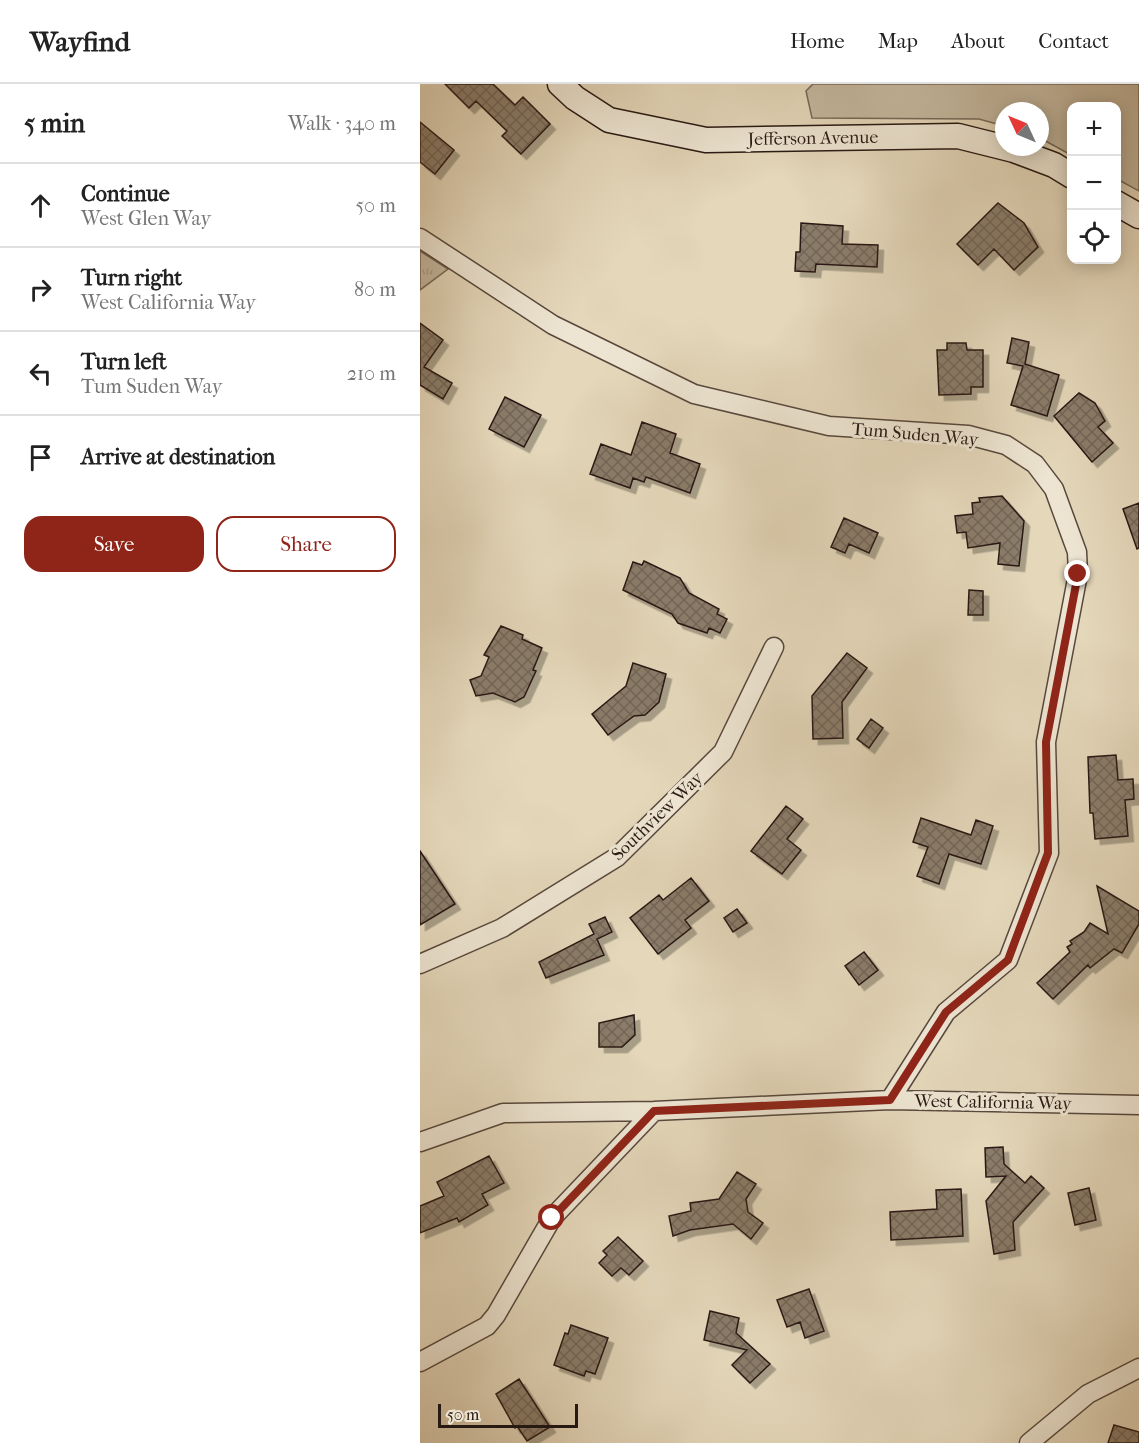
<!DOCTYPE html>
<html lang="en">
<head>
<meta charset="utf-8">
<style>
  body { margin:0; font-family:"IM FELL French Canon",serif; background:#f6f6f6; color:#222 }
  .controls { position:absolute; right:18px; top:18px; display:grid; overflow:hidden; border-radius:12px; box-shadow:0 3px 15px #0003 }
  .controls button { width:54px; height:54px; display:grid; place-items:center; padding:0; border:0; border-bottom:2px solid #e0e0e0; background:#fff; color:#222; font:30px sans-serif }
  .compass { position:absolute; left:575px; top:18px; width:54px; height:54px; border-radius:50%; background:#fff; box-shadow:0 3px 15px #0003; rotate:314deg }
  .scale { position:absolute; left:18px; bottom:15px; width:140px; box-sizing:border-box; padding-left:6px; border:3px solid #291913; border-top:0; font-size:16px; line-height:21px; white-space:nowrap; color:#291913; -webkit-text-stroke:4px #ede5d2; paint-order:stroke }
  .stop { position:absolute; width:18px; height:18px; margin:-14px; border:4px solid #8f2418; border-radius:50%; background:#fff }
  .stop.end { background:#8f2418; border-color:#fff; box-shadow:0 2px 6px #0008 }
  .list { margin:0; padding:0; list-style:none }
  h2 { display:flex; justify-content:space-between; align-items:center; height:78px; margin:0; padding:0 24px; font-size:26px }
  h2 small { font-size:20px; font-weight:400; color:#767676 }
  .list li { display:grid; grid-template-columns:39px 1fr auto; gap:18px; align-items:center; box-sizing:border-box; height:84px; padding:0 24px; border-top:2px solid #e0e0e0 }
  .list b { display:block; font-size:22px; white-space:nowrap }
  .list p { margin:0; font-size:20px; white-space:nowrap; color:#767676 }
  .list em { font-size:20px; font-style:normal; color:#767676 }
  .actions { display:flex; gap:12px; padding:18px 24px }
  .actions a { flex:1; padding:14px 0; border:2px solid #8f2418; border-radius:18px; text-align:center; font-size:21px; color:#8f2418 }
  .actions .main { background:#8f2418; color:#fff }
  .icon { flex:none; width:33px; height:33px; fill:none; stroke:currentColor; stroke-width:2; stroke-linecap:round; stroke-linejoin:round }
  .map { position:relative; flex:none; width:719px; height:1359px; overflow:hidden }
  header { display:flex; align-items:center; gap:36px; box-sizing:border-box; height:84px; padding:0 30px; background:#fff; border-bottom:2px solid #e0e0e0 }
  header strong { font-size:28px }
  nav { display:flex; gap:33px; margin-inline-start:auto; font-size:21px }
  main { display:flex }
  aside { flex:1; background:#fff }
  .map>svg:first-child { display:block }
  .green { fill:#c4b79e; stroke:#766858; stroke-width:1.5 }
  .park { fill:url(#park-tufts); stroke:#766858; stroke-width:1.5 }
  .building { fill:url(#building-cross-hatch); stroke:#291913; stroke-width:1.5; filter:url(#shadow) }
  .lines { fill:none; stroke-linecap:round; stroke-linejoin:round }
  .street-casing { stroke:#58483d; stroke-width:21 }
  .secondary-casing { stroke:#291913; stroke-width:27 }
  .street { stroke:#ede5d2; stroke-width:18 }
  .secondary { stroke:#ede5d2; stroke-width:24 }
  .route { stroke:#8f2418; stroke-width:8 }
  .labels { text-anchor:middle; stroke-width:6; stroke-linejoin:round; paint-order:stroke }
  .street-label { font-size:18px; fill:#291913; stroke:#ede5d2 }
</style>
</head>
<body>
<header>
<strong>Wayfind</strong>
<nav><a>Home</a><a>Map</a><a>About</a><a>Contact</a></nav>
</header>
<main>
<aside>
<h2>5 min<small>Walk · 340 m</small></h2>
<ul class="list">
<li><svg class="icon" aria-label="ahead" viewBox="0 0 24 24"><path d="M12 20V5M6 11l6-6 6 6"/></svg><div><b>Continue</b><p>West Glen Way</p></div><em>50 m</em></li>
<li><svg class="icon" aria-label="right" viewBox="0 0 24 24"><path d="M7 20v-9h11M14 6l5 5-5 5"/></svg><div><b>Turn right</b><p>West California Way</p></div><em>80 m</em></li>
<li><svg class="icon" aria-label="left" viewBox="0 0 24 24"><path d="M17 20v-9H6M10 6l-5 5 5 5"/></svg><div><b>Turn left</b><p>Tum Suden Way</p></div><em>210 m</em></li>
<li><svg class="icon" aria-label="arrive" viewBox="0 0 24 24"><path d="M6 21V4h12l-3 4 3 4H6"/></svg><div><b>Arrive at destination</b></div></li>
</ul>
<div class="actions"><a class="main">Save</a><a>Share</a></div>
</aside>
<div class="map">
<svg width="719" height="1359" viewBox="0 0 719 1359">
  <defs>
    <pattern id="park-tufts" width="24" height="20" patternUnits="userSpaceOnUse" patternTransform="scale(1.5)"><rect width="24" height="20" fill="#c4b79e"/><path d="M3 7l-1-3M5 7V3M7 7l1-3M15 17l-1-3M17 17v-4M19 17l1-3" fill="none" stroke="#a89d87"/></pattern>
    <pattern id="building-cross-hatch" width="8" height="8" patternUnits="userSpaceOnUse" patternTransform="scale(1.5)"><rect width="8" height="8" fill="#8a7c6a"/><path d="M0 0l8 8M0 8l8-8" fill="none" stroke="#716556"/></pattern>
    <filter id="shadow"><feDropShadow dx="5.5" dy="5.5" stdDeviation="0" flood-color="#0004"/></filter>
  </defs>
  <rect width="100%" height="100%" fill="#e4d7ba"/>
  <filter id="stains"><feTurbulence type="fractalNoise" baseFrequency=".00333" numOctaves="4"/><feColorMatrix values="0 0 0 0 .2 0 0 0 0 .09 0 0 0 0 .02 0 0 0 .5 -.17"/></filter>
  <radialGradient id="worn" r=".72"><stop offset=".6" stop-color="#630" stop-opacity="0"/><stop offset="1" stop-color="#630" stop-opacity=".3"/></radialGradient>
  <path class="green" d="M393,0H719V107L697,95L696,22H652L651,71L620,54V27H584V42L559,35L392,34L386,7Z"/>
  <path class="park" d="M0,167L28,185L0,206Z"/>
  <path class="building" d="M25,0H73L95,21L103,13L130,40L101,70L82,52L87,47L56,17L49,24Z
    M0,38L34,66L15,90L0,78Z
    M578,119L604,139L618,163L594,186L574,165L558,181L537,160Z
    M381,139L423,142L422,160L458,161L457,183L396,180L395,188L375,187L376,168H380Z
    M0,239L23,256L4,283L32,299L23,315L0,301Z
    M592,254L609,258L605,280L639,291L627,332L591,321L603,282L587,279Z
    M527,259H546L547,266H563V303H551V310L519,311L517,266H527Z
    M659,309L675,319L685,337L678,343L693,359L672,378L634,332Z
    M85,313L121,331L104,363L69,345Z
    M222,338L256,350L250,369L280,380L270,409L226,393L224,398L213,394L210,404L170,390L181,360L211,371Z
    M582,412L604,437L599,482L578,480L580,459L548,464L546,448L537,449L535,432L553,430L552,419L560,418L559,414Z
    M719,419V464L717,465L703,425Z
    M424,434L458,449L449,469L429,460L425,469L411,463Z
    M224,477L260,494L269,509L299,525L297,530L307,535L300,549L289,544L287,549L258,539L252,530L203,506L213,478L222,481Z
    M549,506L563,507V531H548Z
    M81,542L103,551L102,555L122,564L113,586L116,587L104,613L95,618L73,609L56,612L50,596L61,592L69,573L64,571Z
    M427,569L447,584L422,618L423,654L393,655L392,612Z
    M213,579L246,590L239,618L225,631L214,632L188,651L172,630L206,602Z
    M451,635L463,644L449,664L437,655Z
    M696,671L698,696L713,695L714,715L705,716L708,752L675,755L673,729H670L668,673Z
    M366,722L383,735L367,755L381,766L362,790L331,767Z
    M501,734L551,751L556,736L573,742L561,780L529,770L519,800L497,792L508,763L493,758Z
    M0,767L35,820L0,841Z
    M271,794L289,817L265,836L271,844L238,870L210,834L239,811L243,816Z
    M677,802L719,827V840L702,869L694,865L670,884L668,881L633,915L617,899L650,868L647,863L652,860L650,857L664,848L670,839L688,850Z
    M317,825L327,839L313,848L304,834Z
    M185,833L192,848L177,855L184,871L126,894L119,878L174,850L169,840Z
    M444,868L458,886L439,901L425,882Z
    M214,931L215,951L202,963H179V939Z
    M583,1063L584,1080L605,1099L611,1092L624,1104L593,1138L595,1166L574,1170L566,1117L586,1092L566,1093L565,1064Z
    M69,1072L84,1099L62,1110L68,1121L39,1138L37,1134L0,1149V1122L24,1112L17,1098Z
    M317,1088L336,1100L326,1115L328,1128L343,1139L331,1155L313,1140L270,1146L253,1152L249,1132L271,1127L270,1119L299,1115Z
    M669,1104L676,1136L655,1141L648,1109Z
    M541,1105L543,1152L471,1156L470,1128L517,1125L516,1106Z
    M198,1153L223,1177L209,1191L201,1184L192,1192L179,1179L187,1171L183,1167Z
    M389,1205L404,1247L385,1254L380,1238L367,1243L357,1216Z
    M290,1227L319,1234L316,1249L350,1280L330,1299L312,1281L327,1266L284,1256Z
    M151,1241L188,1254L175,1290L166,1287L164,1292L134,1281L145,1249L148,1250Z
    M99,1295L130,1343L107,1357L97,1342L95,1344L76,1310Z
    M694,1341L719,1348V1359H688Z"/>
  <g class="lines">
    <g class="street-casing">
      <path id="street" d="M0,154L133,241L274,310L409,342L548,351L586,361L615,380L634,405L657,468L658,490L626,658L629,769L588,876L526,928L470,1016
        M0,880L82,844L197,773L303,668L354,563
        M0,1058L83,1029L234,1027L470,1016L719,1021
        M0,1278L67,1242L76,1231L132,1134L234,1027
        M609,1359L668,1310L719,1284"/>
    </g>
    <g class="secondary-casing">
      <path id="secondary" d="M140,0L155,14L189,36L286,56L538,52L594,66L634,81L652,92
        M696,119L719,132"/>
    </g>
    <use href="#street" class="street"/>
    <use href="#secondary" class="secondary"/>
  </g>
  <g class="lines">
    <path class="route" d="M132,1134L234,1027L470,1016L526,928L588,876L628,769L626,658L658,490"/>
  </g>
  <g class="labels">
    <g class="street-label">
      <text transform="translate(393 54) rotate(-1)" y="6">Jefferson Avenue</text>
      <text transform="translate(495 350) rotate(5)" y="6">Tum Suden Way</text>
      <text transform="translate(237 732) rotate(-44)" y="6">Southview Way</text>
      <text transform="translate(573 1018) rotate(1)" y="6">West California Way</text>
    </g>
  </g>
  <rect width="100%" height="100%" filter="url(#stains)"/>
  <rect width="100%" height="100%" fill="url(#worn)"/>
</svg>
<div class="controls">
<button>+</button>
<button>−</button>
<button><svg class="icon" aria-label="locate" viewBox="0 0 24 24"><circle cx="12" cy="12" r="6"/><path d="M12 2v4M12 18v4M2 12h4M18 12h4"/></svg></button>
</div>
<svg class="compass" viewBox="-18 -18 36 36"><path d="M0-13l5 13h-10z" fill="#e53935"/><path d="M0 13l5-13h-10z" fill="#767676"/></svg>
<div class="scale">50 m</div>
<div class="stop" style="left:132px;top:1134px"></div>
<div class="stop end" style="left:658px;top:490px"></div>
</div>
</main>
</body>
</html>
